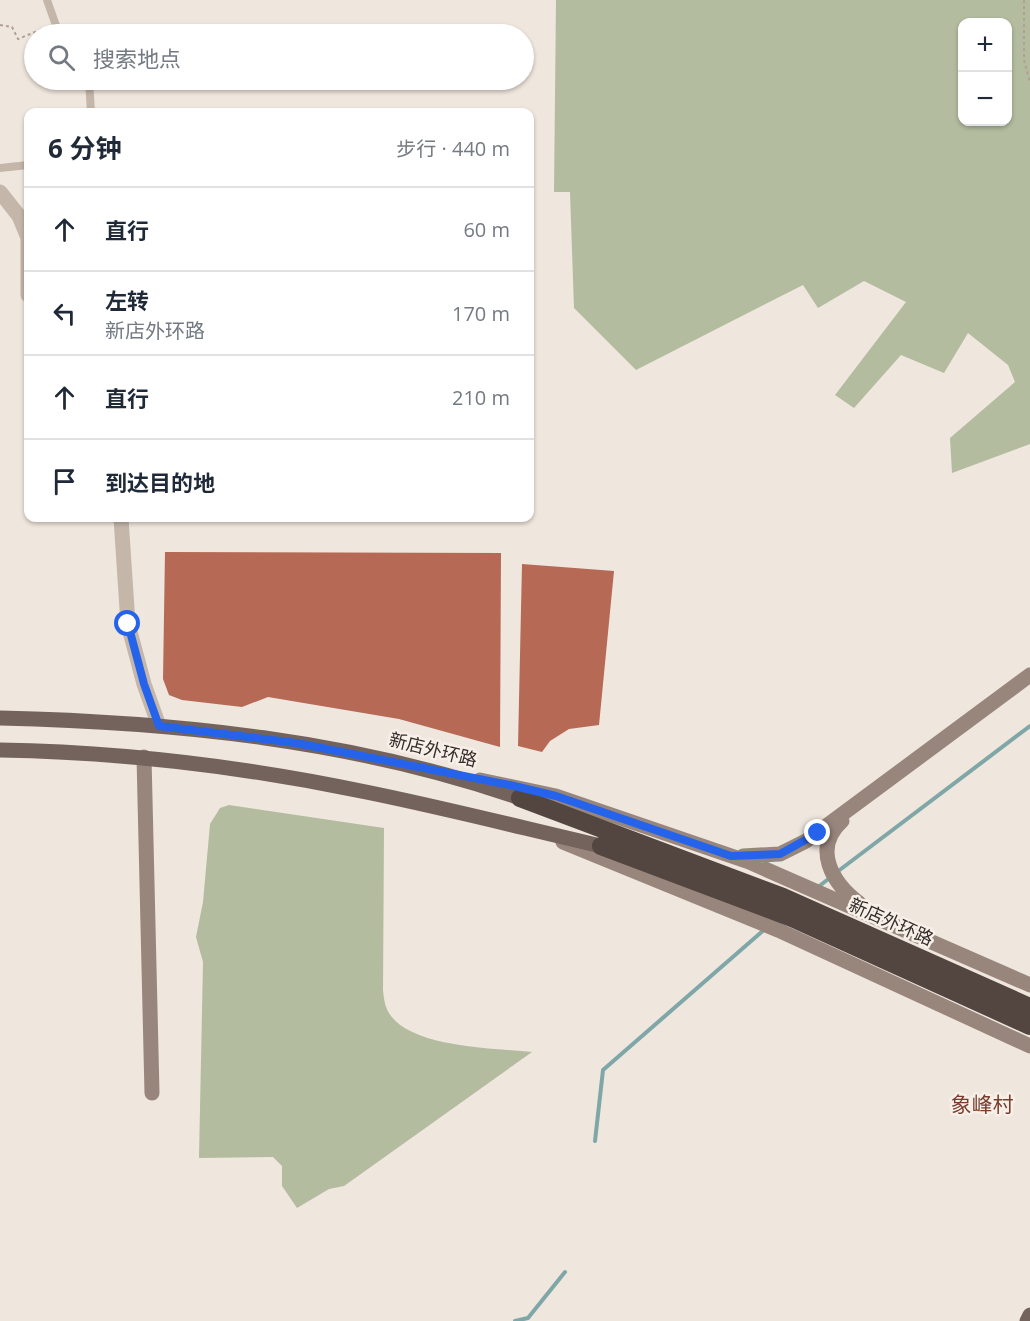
<!DOCTYPE html>
<html lang="zh">
<head>
<meta charset="utf-8">
<style>
  body { margin:0; font-family:"Open Sans","Noto Sans SC",sans-serif; background:#f6f6f7; color:#1f2937 }
  .controls { position:absolute; right:18px; top:18px; display:grid; overflow:hidden; border-radius:12px; box-shadow:0 2px 4px #0004 }
  .controls button { width:54px; height:54px; display:grid; place-items:center; padding:0; border:0; border-bottom:2px solid #e0e1e3; background:#fff; color:#1f2937; font:30px sans-serif }
  .stop { position:absolute; width:18px; height:18px; margin:-14px; border:4px solid #2563eb; border-radius:50%; background:#fff }
  .stop.end { background:#2563eb; border-color:#fff; box-shadow:0 2px 6px #0008 }
  .list { margin:0; padding:0; list-style:none }
  h2 { display:flex; justify-content:space-between; align-items:center; height:78px; margin:0; padding:0 24px; font-size:26px }
  h2 small { font-size:20px; font-weight:400; color:#747a83 }
  .list li { display:grid; grid-template-columns:39px 1fr auto; gap:18px; align-items:center; box-sizing:border-box; height:84px; padding:0 24px; border-top:2px solid #e0e1e3 }
  .list b { display:block; font-size:22px; white-space:nowrap }
  .list p { margin:0; font-size:20px; white-space:nowrap; color:#747a83 }
  .list em { font-size:20px; font-style:normal; color:#747a83 }
  .icon { flex:none; width:33px; height:33px; fill:none; stroke:currentColor; stroke-width:2; stroke-linecap:round; stroke-linejoin:round }
  .map { position:relative; flex:none; width:1030px; height:1321px; overflow:hidden }
  .search { position:absolute; background:#fff; box-shadow:0 2px 4px #0004; left:24px; top:24px; width:510px; height:66px; display:flex; align-items:center; gap:15px; box-sizing:border-box; padding:0 21px; border-radius:33px; color:#747a83; font-size:22px }
  .panel { position:absolute; background:#fff; box-shadow:0 2px 4px #0004; left:24px; top:108px; width:510px; height:414px; border-radius:12px }
  .map>svg:first-child { display:block }
  .green { fill:#b3bc9f; fill-rule:evenodd }
  .lines { fill:none; stroke-linecap:round; stroke-linejoin:round }
  .stream { stroke:#80a7a8; stroke-width:4 }
  .building { fill:#b66954 }
  .path { stroke:#b1a095; stroke-width:2; stroke-dasharray:3 3; stroke-linecap:butt }
  .lane { stroke:#c5b6aa; stroke-width:8 }
  .street { stroke:#c5b6aa; stroke-width:15 }
  .secondary { stroke:#98867c; stroke-width:15 }
  .primary { stroke:#74635c; stroke-width:15 }
  .highway { stroke:#534641; stroke-width:18 }
  .route { stroke:#2563eb; stroke-width:8 }
  .labels { text-anchor:middle; stroke-width:5; stroke-linejoin:round; paint-order:stroke }
  .street-label { font-size:18px; fill:#342c29; stroke:#f7f0e9 }
  .quarter-label { font-size:21px; fill:#783d2d; stroke:#f7f0e9 }
</style>
</head>
<body>
<div class="map">
<svg width="1030" height="1321" viewBox="0 0 1030 1321">
  <rect width="100%" height="100%" fill="#efe6dd"/>
  <path class="green" d="M556,0H1030V444L952,473L950,438L1015,382L1008,365L968,333L944,373L901,355L854,408L835,395L906,302L864,281L818,308L803,285L636,370L574,308L570,192H554ZM962,22H1008V122H962Z
    M229,805L384,828L383,990C384,1000 385,1008 391,1016C415,1048 495,1048 532,1052L344,1186L329,1189L297,1208L282,1186V1166L273,1157L199,1158L203,962L196,937L203,902L210,824L220,808Z"/>
  <g class="lines">
    <path class="stream" d="M837,872L1030,726
      M818,887L831,877
      M595,1141L603,1070L765,929
      M515,1321L528,1318L565,1272"/>
  </g>
  <path class="building" d="M165,552L501,553L500,747L399,719L268,697L242,707L182,700L169,695L163,679Z
    M522,564L614,571L599,725L569,729L550,741L542,752L518,746Z"/>
  <g class="lines">
    <path class="path" d="M1024,0V60L1030,83
      M0,25L12,27L18,39L47,27"/>
    <path class="lane" d="M47,0L59,34
      M89,80L91,112
      M0,168L28,165"/>
    <path class="street" d="M0,192L19,216L28,238V295
      M121,518L128,624L144,684L159,726"/>
    <path class="secondary" d="M144,757L152,1093
      M480,780L556,796L749,862L1030,985
      M842,821C812,848 832,883 859,903
      M563,842L778,930L1030,1046
      M743,856L780,854L806,841L1030,675"/>
    <path class="primary" d="M0,718C176,722 353,740 520,798
      M0,750C123,752 246,767 366,792C445,808 523,828 601,846
      M1027,1321L1030,1315"/>
    <path class="highway" d="M520,798L783,897L1030,1007
      M601,846L792,918L1030,1026"/>
  </g>
  <g class="lines">
    <path class="route" d="M128,624L144,684L159,726L296,743L510,785L556,796L731,856L780,854L818,833"/>
  </g>
  <g class="labels">
    <g class="street-label">
      <text transform="translate(433 750) rotate(14)" y="6">新店外环路</text>
      <text transform="translate(891 922) rotate(24)" y="6">新店外环路</text>
    </g>
    <g class="quarter-label">
      <text x="982" y="1112">象峰村</text>
    </g>
  </g>
</svg>
<div class="controls">
<button>+</button>
<button>−</button>
</div>
<div class="stop" style="left:128px;top:624px"></div>
<div class="stop end" style="left:818px;top:833px"></div>
<div class="search"><svg class="icon" aria-label="search" viewBox="0 0 24 24"><circle cx="10" cy="10" r="6"/><path d="M15 15l6 6"/></svg>搜索地点</div>
<section class="panel">
<h2>6 分钟<small>步行 · 440 m</small></h2>
<ul class="list">
<li><svg class="icon" aria-label="ahead" viewBox="0 0 24 24"><path d="M12 20V5M6 11l6-6 6 6"/></svg><div><b>直行</b></div><em>60 m</em></li>
<li><svg class="icon" aria-label="left" viewBox="0 0 24 24"><path d="M17 20v-9H6M10 6l-5 5 5 5"/></svg><div><b>左转</b><p>新店外环路</p></div><em>170 m</em></li>
<li><svg class="icon" aria-label="ahead" viewBox="0 0 24 24"><path d="M12 20V5M6 11l6-6 6 6"/></svg><div><b>直行</b></div><em>210 m</em></li>
<li><svg class="icon" aria-label="arrive" viewBox="0 0 24 24"><path d="M6 21V4h12l-3 4 3 4H6"/></svg><div><b>到达目的地</b></div></li>
</ul>
</section>
</div>
</body>
</html>
